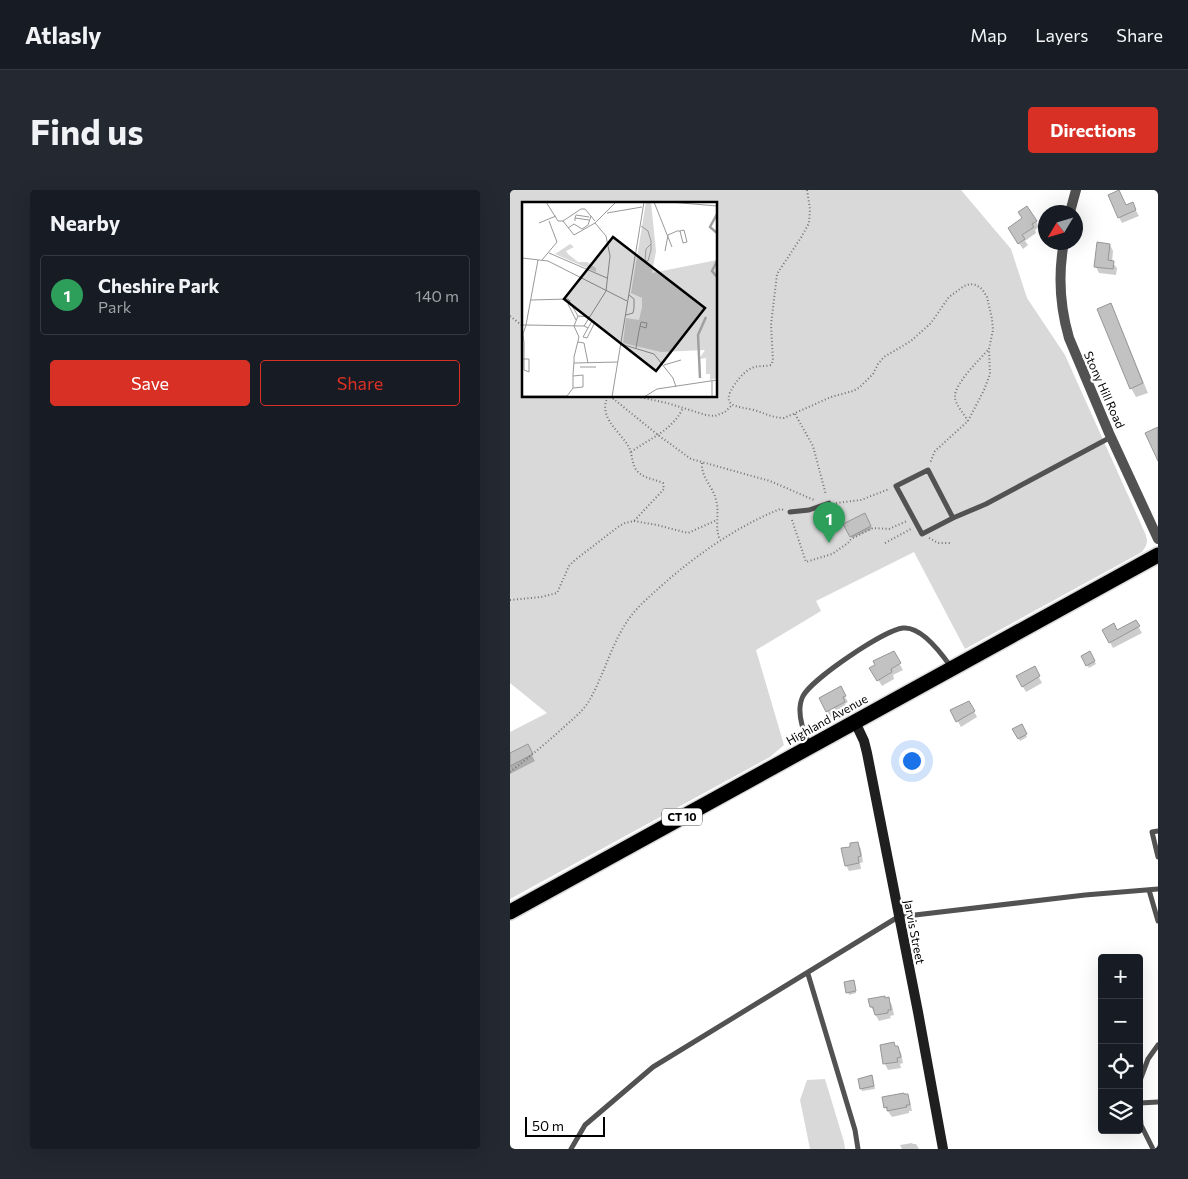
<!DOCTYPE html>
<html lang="en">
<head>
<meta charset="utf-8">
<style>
  body { margin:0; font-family:Commissioner,sans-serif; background:#242831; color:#f1f3f6 }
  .controls { position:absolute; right:15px; bottom:15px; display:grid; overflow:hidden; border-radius:5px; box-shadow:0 5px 20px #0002 }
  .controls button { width:45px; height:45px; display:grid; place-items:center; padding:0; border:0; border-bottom:1px solid #363941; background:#171b24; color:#f1f3f6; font:25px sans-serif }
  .compass { position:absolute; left:528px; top:15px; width:45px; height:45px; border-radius:50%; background:#171b24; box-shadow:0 5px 20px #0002; rotate:232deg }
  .scale { position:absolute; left:15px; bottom:12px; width:80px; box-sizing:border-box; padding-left:5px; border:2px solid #000; border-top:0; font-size:14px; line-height:18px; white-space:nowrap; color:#000; -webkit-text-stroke:4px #fff; paint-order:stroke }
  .you { position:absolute; left:401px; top:570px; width:18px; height:18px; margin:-12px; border:4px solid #fff; border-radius:50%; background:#1a73e8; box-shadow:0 0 0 8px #1a73e833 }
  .badge { display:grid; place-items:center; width:32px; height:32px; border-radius:50%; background:#d93025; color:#fff; font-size:16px; font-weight:700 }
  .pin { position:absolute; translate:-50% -41px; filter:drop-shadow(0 1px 2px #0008) }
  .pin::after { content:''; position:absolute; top:26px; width:18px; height:15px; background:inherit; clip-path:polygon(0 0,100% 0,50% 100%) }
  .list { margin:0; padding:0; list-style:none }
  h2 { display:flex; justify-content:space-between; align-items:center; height:65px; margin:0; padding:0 20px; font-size:21px }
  h2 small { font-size:16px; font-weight:400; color:#9ea1a6 }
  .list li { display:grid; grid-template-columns:32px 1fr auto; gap:15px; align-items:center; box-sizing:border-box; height:80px; margin:0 10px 10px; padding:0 10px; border:1px solid #363941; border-radius:5px }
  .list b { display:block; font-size:19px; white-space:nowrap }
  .list p { margin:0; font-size:16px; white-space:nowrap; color:#9ea1a6 }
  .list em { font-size:16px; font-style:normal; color:#9ea1a6 }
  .actions { display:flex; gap:10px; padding:15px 20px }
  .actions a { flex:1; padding:11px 0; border:1px solid #d93025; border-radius:5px; text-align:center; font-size:18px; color:#d93025 }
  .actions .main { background:#d93025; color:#fff }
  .icon { flex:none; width:28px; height:28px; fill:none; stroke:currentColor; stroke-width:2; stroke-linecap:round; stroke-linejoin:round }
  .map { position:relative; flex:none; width:648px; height:959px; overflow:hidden; border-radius:5px }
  header { display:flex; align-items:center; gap:30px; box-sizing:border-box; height:70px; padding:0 25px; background:#171b24; border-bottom:1px solid #363941 }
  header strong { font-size:24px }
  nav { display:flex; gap:28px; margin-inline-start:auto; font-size:18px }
  .intro { display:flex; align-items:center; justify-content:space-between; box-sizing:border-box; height:120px; padding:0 30px }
  h1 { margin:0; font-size:35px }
  .button { padding:12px 22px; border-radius:5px; background:#d93025; color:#fff; font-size:18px; font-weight:700 }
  main { display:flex; gap:30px; padding:0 30px }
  aside { flex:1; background:#171b24; border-radius:5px; box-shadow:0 5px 20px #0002 }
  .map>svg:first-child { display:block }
  .green { fill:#d9d9d9; fill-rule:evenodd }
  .shadow { fill:#0003 }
  .building { fill:#c2c2c2; stroke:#969696 }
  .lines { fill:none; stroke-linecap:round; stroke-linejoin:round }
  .highway-casing { stroke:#dbdbdb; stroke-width:18 }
  .path { stroke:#747474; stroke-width:2; stroke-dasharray:1 2.5; stroke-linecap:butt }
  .lane { stroke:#525252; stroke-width:5 }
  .street { stroke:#525252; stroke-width:10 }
  .secondary { stroke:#1f1f1f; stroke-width:10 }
  .highway { stroke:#000; stroke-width:15 }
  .labels { text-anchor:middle; stroke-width:4.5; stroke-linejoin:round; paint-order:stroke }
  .shield { fill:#fff; stroke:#4c4c4c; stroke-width:1 }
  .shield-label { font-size:11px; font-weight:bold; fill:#000 }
  .street-label { font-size:12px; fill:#000; stroke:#fff }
  .inset-river { fill:none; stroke:#a0a0a0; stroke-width:2.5 }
  .inset-road { fill:none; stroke:#999; stroke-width:1 }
  .view { fill:#000; fill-opacity:0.15; stroke:#000; stroke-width:2.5 }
  .inset-edge { fill:none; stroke:#000; stroke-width:2.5 }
</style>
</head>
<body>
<header>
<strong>Atlasly</strong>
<nav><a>Map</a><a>Layers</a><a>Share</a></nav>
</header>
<div class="intro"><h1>Find us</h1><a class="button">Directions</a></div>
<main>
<aside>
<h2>Nearby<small></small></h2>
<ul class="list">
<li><span class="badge" style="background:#2e9e5b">1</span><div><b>Cheshire Park</b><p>Park</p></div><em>140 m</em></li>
</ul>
<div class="actions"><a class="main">Save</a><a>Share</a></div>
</aside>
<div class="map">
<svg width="648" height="959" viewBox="0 0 648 959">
  <rect width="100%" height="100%" fill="#fff"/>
  <path class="green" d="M0,0H451L501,59L517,108L555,165L635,343C638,351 638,354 632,362L455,459L404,362L306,411L311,421L246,460L274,555L260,567L0,709V542L37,523L0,493ZM14,14H206V206H14Z
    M315,889L334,952L335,959H300L290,910L297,890Z"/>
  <path class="shadow" d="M625,19L629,26L612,33L609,27Z
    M513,29L526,31L529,37L525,40L526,43L515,51L518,55L513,59L503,44Z
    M600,55L603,61L602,72L607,78L606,85L589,83L586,77Z
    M605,124L638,203L626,207L621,198Z
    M354,325L362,339L342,348L335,335Z
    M625,431L632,443L603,458L594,440L607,441Z
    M383,462L393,480L383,485L384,489L372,496L361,479Z
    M580,463L586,474L579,478L573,467Z
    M524,478L532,493L516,502L507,487Z
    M330,498L338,512L335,514L337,519L321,528L310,508Z
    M459,512L467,527L451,537L442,521Z
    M511,535L517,547L510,551L504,539Z
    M17,556L25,571L0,584V564Z
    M348,653L351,659L353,672L350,673L351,679L339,681L336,675L342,658Z
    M345,794L346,803L339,805L338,802Z
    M375,809H378L382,815L384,825L380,826L381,828L369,831L361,817Z
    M371,856L388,857L391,863L393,873L390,874L391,878L378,880L375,874Z
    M362,887L365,899L352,901L351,898Z
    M397,905L400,911L402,921H399V923L382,927L375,917Z
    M402,953L403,954H406L409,959H392L390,955Z"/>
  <path class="building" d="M609,0L616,15L623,12L626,20L608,28L598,5Z
    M517,16L527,31L522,34L524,37L512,45L515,49L508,54L498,38L512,28L508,22Z
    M587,52L600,54L598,70L604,71L603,79L584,77Z
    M601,113L633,193L620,199L587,119Z
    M648,237V271L635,243Z
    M355,323L361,336L340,347L333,334Z
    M626,430L630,436L599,453L592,440L604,433L607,440Z
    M384,461L391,473L381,479L382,482L367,491L359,478L365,475L363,471Z
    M580,461L585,471L576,476L571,466Z
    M525,476L530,486L512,497L506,486Z
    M331,496L336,506L333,507L335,512L316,522L309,508Z
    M459,511L465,521L446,532L440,520Z
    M512,534L517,544L508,549L502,539Z
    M18,554L23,564L0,576V563Z
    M348,652L351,666L348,667L349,673L335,676L331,658L340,657V653Z
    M344,790L346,801L336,803L334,792Z
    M375,806V808L379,807L381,820H378V823L365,825L363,817H360L358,809Z
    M384,852L385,856H388L391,867L387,868L388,872L373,874L370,855Z
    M362,885L364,896L350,899L348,889Z
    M394,903V904H398L400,915H396L397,917L377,921V917L374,918L372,907Z"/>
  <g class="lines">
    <g class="highway-casing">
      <path id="highway" d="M0,722L648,365"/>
    </g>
    <path class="path" d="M297,0L300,19L299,33L292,46L267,84L261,135L263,171L261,175C254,177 248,175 242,178C235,181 229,188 225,194C209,217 226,216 244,220C254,223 263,228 274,228L321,207L343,201L350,197L363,184L368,174L374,167L401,151L421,133L439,107L454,96L460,94L466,95L472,99L477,107L482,129L483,140L479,159L480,184L474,200L458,231L425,261L420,273
      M0,126L14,137
      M100,206L148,245L181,269L260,291L304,310
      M124,206L157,213L196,225L205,226L215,222L221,216
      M103,209L108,206
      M285,224L303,256L316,305
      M458,231C454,224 445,214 445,207C444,194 470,169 479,159
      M121,262C140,248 162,241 173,218
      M192,273C191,288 203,296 206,310C210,324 204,337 210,350
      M326,313L351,310L379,299
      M282,330L296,372L322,364L338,353L341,349L363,338L379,339L397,331
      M124,331L147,335L178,343L207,330
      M419,348L428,353H440
      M375,353L401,339
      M0,410L31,407L47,403L59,376L65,370L108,337L115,333L124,331L154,299L153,293C145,289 135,289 128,282C121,275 123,262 117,254C107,239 88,226 98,206
      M0,582C19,567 38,552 55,536C64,528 73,521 79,511C94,485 101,455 118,430C127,417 139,407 150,397C186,365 226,337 270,319L274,320"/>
    <path class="lane" d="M280,322L299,320L319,313
      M443,328L418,280L386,296L412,344L443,328L476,314L601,247
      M299,554C293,541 286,520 293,506C302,489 374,440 393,438C411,436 432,464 441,477
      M648,641L642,642L648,667
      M639,700L648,731
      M298,784L345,940L348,959
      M629,893L638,869L648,855
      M629,909L631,935L643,959
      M630,913L648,912
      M61,959L75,935L143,877L388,727L575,705L648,699"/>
    <path class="street" d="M560,22L566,0
      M554,52C548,84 550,117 559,148L599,243L648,349"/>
    <path class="secondary" d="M345,532L354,551L357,563L408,822L433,959"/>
    <use href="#highway" class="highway"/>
  </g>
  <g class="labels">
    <rect class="shield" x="152" y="618.5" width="40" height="17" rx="4"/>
    <g class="shield-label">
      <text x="172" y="631">CT 10</text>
    </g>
    <g class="street-label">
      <text transform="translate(594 200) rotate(66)" y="4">Stony Hill Road</text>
      <text transform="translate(317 530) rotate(-29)" y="4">Highland Avenue</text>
      <text transform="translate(404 742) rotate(79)" y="4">Jarvis Street</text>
    </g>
  </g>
  <g transform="translate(12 12)">
    <rect width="195" height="195" fill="#fff"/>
    <path d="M124,0H129L134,49L130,71L195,58V176L188,178V172H184V156L177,157L183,148L139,150L101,141L104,116L117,118L120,105V96L109,91ZM48,42L52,45L44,49L46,52L56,60H65L74,66V70L33,52Z" fill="#d9d9d9"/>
    <path class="inset-river" d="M195,12L188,25L195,31M195,59L190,69L195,75M178,176L176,133L184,115"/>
    <path class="inset-road" d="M24,0L36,19H41L52,33L73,21L94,0M132,0L150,45M148,0L195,4M85,11L120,5M53,16L54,13L67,15M41,19L59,7H63L73,19M53,19V16L67,18M17,21L34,14M119,24L126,29L129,39V48L126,59H123L124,47L129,42M46,26L52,22L60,27L66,23L69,14M143,49L146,33L155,29H158L162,28L165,40L161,41L158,29M27,51L85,76M0,56L26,59L105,99M16,58L4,123L62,124L84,89L88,54L84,34L73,21M20,58L35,40L27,19M9,98L46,97L56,114L68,115M48,98L46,102L54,118M104,113L111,111L112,106V97L107,93M0,123H4L1,132L2,141V168L7,170V157H0M62,124L66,126L70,119L73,120L65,136L61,135L66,126M56,140L62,141L66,161M99,142L132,152L151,176L154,185M114,146L117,129L119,120L125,121L124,126L118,124M52,161L96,160M142,163L159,158M58,165H74M51,174L61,173V185L51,186V172L52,160V155L57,135L52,124L56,114M0,194H45L51,186M90,195L122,0M122,195L135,187L195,178M190,195V179"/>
    <path class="view" d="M91,35L183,106L134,169L42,97Z"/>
    <rect width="195" height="195" class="inset-edge"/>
  </g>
</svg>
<div class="controls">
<button>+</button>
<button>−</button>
<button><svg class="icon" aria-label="locate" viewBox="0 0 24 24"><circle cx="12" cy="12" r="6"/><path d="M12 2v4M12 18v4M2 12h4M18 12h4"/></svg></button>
<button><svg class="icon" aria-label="layers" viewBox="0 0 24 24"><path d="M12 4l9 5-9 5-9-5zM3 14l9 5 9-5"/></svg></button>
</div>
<svg class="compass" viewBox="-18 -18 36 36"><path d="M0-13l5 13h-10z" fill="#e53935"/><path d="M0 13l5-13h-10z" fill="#9ea1a6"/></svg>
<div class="scale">50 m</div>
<div class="you"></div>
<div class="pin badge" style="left:319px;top:353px;background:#2e9e5b">1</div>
</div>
</main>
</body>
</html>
